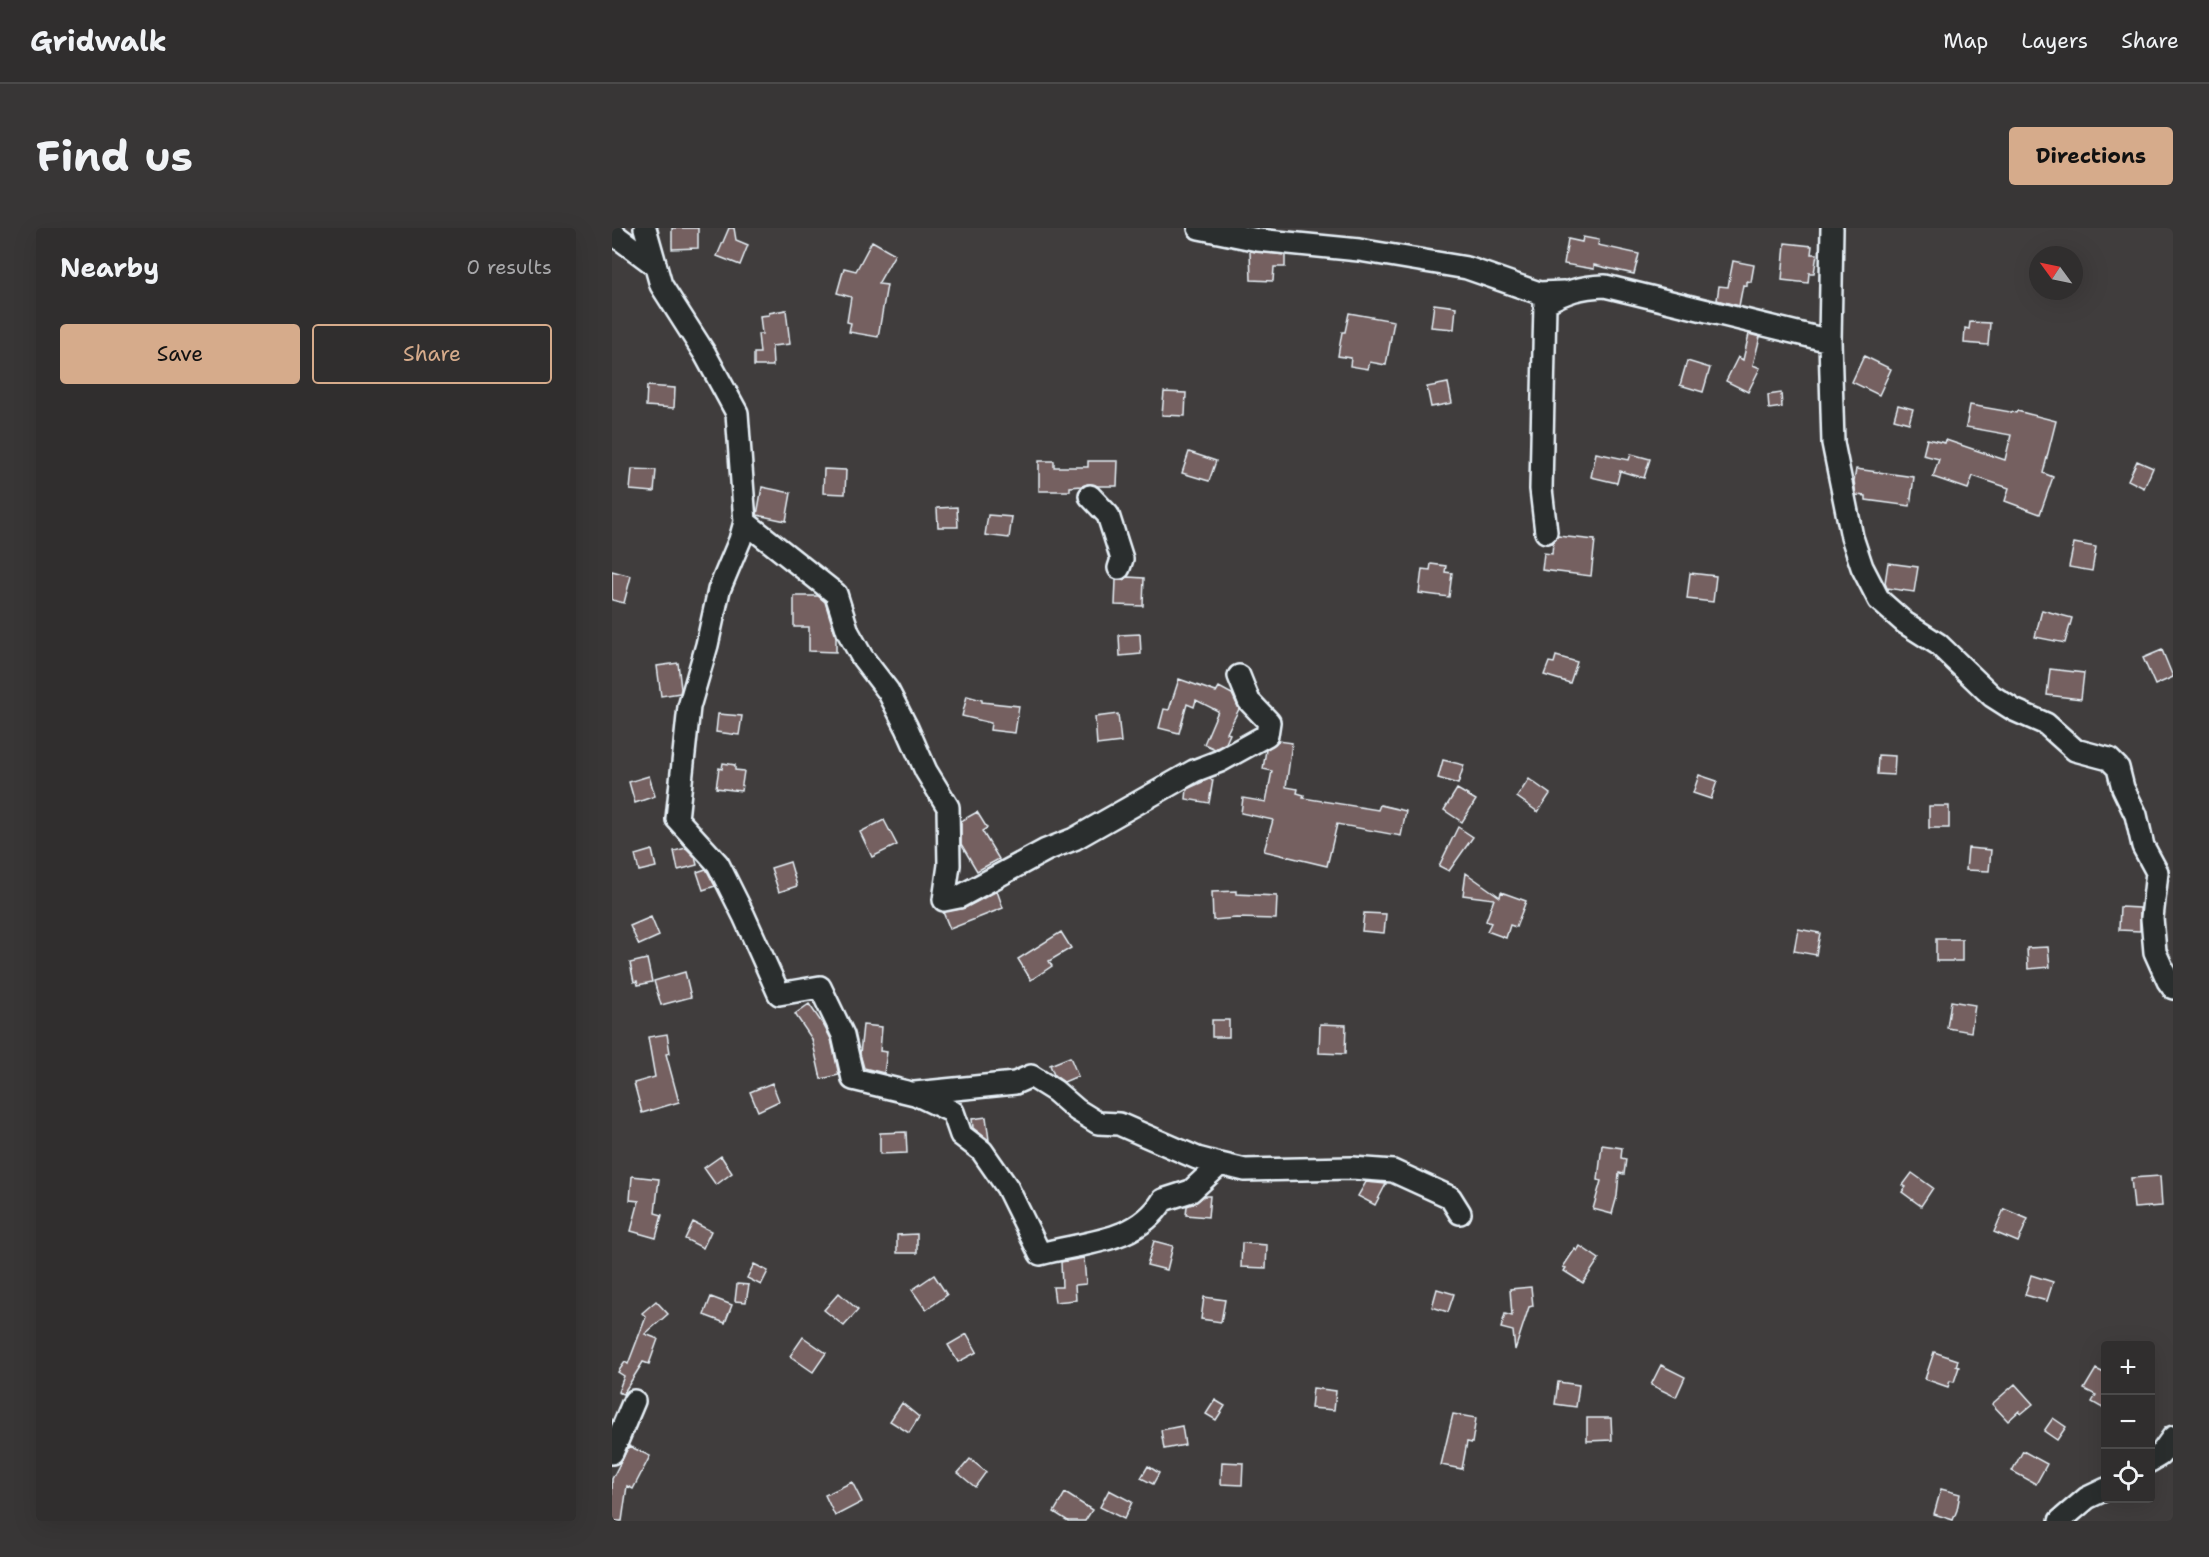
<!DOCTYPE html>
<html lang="en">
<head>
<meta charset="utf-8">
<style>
  body { margin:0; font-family:"Shantell Sans",sans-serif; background:#383636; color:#f1f3f6 }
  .controls { position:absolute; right:18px; bottom:18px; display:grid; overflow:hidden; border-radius:6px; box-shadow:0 6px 24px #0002 }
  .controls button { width:54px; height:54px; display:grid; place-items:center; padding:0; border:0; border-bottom:2px solid #4b4a4a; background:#302e2e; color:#f1f3f6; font:30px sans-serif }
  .compass { position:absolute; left:1417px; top:18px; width:54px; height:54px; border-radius:50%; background:#302e2e; box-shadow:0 6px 24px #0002; rotate:303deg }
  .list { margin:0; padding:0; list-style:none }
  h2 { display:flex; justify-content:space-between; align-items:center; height:78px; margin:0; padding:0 24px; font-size:26px }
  h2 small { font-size:20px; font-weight:400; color:#a8a8aa }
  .actions { display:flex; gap:12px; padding:18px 24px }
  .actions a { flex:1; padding:14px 0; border:2px solid #d6ab8b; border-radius:6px; text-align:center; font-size:21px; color:#d6ab8b }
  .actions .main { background:#d6ab8b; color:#111 }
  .icon { flex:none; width:33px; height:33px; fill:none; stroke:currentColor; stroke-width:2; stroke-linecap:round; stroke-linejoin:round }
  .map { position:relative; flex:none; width:1561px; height:1293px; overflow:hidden; border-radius:6px }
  header { display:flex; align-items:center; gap:36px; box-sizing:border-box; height:84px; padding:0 30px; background:#302e2e; border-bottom:2px solid #4b4a4a }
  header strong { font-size:28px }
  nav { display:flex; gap:33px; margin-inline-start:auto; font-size:21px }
  .intro { display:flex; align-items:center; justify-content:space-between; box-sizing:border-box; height:144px; padding:0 36px }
  h1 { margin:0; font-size:42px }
  .button { padding:15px 27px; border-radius:6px; background:#d6ab8b; color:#111; font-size:21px; font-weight:700 }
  main { display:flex; gap:36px; padding:0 36px }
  aside { flex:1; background:#302e2e; border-radius:6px; box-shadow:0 6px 24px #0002 }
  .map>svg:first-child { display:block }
  .building { fill:#746160; stroke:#e8f1f8; stroke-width:1.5 }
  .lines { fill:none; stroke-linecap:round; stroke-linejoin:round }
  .minor-casing { stroke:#e8f1f8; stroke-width:26 }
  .minor { stroke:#2a2d2e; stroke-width:21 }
</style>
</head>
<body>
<header>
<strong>Gridwalk</strong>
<nav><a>Map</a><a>Layers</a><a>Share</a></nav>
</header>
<div class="intro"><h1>Find us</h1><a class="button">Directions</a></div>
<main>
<aside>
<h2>Nearby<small>0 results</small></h2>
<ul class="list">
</ul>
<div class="actions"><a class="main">Save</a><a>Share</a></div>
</aside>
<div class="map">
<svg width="1561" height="1293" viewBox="0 0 1561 1293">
  <rect width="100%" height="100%" fill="#403d3d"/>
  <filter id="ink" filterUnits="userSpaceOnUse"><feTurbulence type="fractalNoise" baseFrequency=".0167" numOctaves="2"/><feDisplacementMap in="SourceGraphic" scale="12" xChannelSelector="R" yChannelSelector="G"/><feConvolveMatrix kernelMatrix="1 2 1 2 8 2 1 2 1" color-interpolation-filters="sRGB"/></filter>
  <g filter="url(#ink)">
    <path class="building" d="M60,0H86V20L60,21Z
      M117,0H122L124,12L136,17L128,37L105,28Z
      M971,9L987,12L986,17L1027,26L1022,46L982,37V41L952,36L956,11L970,14Z
      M260,13L283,26L266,56L275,57L266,109L237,104L239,95L235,94L239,69L225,65L232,40L244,43Z
      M1173,15L1200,18L1199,26H1205L1202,45H1197L1196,55L1170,52Z
      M638,23L673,27V39H662L661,53L639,52Z
      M1121,33L1142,37L1139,54L1135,53V58L1131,57L1127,78L1105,72L1107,58L1116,59Z
      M822,76L844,79L842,101L819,99Z
      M174,82L178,116L160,118L161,138H142V125H148L146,106H150L148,88L157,87V85Z
      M737,85L782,93L774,137L758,134L756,141L738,138L739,130L726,128L730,104H733Z
      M1358,94L1378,95L1376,117L1352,115L1353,100L1357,101Z
      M1137,106L1148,109L1141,137L1148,140L1136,164L1114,153L1126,129L1131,132Z
      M1252,128L1279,141L1267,167L1240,154Z
      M1075,133L1098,140L1091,164L1068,157Z
      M836,155L840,175L819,179L815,159Z
      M35,158L63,160L62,180L34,178Z
      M552,164L574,165L573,188L550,187Z
      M1169,165L1170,179L1157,181L1156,167Z
      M1286,177L1301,181L1297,195L1282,191Z
      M1358,177L1404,185L1405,183L1444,193L1431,245L1441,249L1428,286L1393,273L1397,260L1361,248L1356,261L1321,249L1327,231L1311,227L1315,211L1333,215L1334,212L1393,232L1399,207L1354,199Z
      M577,224L604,233L597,253L570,245Z
      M984,225L1017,232L1019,226L1038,231L1032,250L1008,243L1005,255L979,249Z
      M427,233H442V239H476V233H506L505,258H486L476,256L470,258L458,259V263H427Z
      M1525,233L1541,240L1532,260L1516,252Z
      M20,241L44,242L42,264L18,262Z
      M212,241L234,242L233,266L211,265Z
      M1244,241L1302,249L1298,278L1254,272V268L1244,267L1242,253Z
      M150,259L179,265L174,293L145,287Z
      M345,279L346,299H326L325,280Z
      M376,287L400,289L397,310L373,307Z
      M946,308L983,312L979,348L930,342L932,325L940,326L941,314Z
      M1462,315L1484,319L1480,343L1457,339Z
      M1276,335L1306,339L1302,364L1275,360L1273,355Z
      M819,336L834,338L833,344L840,345L837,369L807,365L810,341L818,342Z
      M0,343L19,348L12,375L0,372Z
      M1078,345L1104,348L1101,374L1075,371Z
      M516,349L532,350L531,378L503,377L504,352H510Z
      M182,368H206L213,374L224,409V424L197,423V399H182Z
      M1430,382L1460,390L1453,415L1423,409Z
      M528,406L529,426L508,428L507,407Z
      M1550,422L1561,449L1543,457L1531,430Z
      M944,428L965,434L958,455L932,447L937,434L942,435Z
      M66,435L69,461L68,465L49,468L45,438Z
      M1438,441L1472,445L1469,471L1435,467Z
      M567,451L604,464L607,459L620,466L627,481L615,505L618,506L614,515L603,521L592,516L606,483L584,472L582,479L575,476L567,505L547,500L552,481L557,482Z
      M355,468L370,472V474L407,478L403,505L378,502L379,495L350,488Z
      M106,486L130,488L127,507L104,504Z
      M506,486L509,514L485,517L483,489Z
      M666,513L680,515L674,559L686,561L685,565L692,567L691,570L766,582L768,577L794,583L789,608L725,596L715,638L652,623L661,592L629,585L631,570L654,574L660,543L651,541L654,522Z
      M1266,527L1283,528L1282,547L1265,546Z
      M831,532L852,537L846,556L826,550Z
      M111,535L123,537V542L132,543L129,563L104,560L107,540L110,541Z
      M1087,547L1105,553L1099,571L1081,565Z
      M37,548L43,568L23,575L17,554Z
      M597,551L601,552L597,575L574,571L575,561Z
      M917,551L938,566L926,584L905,569Z
      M845,561L864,572L850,594L832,582Z
      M1317,578H1337V600H1317Z
      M365,584L375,600L370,603L387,631L365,643L349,616V593Z
      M272,592L285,617L260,629L248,604Z
      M846,599L861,609L837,643L827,638Z
      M74,620L83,629L85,637L66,642L62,623Z
      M1356,620L1379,622L1377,643L1354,642Z
      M40,622L44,639L27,643L23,627Z
      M178,634L185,658L167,664L159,640Z
      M94,641L103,658L91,662L85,644Z
      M854,645L888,669L889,664L914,673L904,699L898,697L894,710L875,703L879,695L874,693L882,671L851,667Z
      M385,663L391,680L338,701L331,684L353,680Z
      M624,663V666L665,668L664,691L624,690L601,692L600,664Z
      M1508,679L1528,680V703L1507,702Z
      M752,685L774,686L772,705L750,703Z
      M39,689L47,708L27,717L18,698Z
      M1186,701L1208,705L1204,727L1182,723Z
      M449,704L459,720L437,733L440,738L419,752L406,731Z
      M1324,711H1350V733H1324Z
      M1436,719L1438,739L1416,741L1415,720Z
      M35,731L40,754L26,757L25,753L22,754L18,735Z
      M73,744L79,769L49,777L42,753Z
      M1339,773L1363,777L1359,804L1335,800Z
      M197,776L212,798L219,811L227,847L209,851L200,811L183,786Z
      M600,792H617V809H600Z
      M708,796L734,797L733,826L707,825Z
      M251,797L270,799L268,823L275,824L272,845L252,840L248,826Z
      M55,806L58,825L54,826L67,874L30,885L22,855L43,849L36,809Z
      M458,829L466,848L452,854L442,847L438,837Z
      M160,855L167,873L146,883L138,864Z
      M374,889L377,912L361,900L360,891Z
      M294,904L295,925L268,926V905Z
      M990,917L1010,920L1009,930L1014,931L1012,946L1007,945L1005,968L1000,986L981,981L989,953L986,952Z
      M109,928L120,945L104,957L92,940Z
      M1300,945L1321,960L1309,978L1290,964L1294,959L1291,957Z
      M20,948L47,951L43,985L50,987L44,1010L19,1003L27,973L18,972Z
      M1548,948L1550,978L1522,980L1519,950Z
      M754,954L774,956L763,977L746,968Z
      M592,968H598L596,989L574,987L575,978L583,975Z
      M1392,981L1416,991L1406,1014L1382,1004Z
      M81,994L99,1003L91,1020L73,1011Z
      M305,1006V1025H285V1007Z
      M542,1013L561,1018L555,1042L535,1037Z
      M630,1015L655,1017L654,1040L629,1039Z
      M968,1018L987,1031L971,1055L952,1043L954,1040L951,1039L963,1021L965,1023Z
      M472,1030L474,1056L463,1057L464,1072L443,1074L441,1059H450L449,1034Z
      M142,1036L156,1043L149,1057L135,1050Z
      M322,1047L335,1067L314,1082L300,1062Z
      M1419,1047L1441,1054L1435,1073L1413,1067Z
      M125,1056L137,1057L134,1074L123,1073Z
      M919,1059L921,1078L917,1079L903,1122L901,1103L889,1100L893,1086L900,1088L898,1061Z
      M825,1061L842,1066L836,1084L820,1079Z
      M227,1065L246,1082L232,1098L212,1082Z
      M99,1069L120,1077L113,1095L92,1087Z
      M592,1069L613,1072L609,1094L589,1091Z
      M44,1073L56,1086L33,1106L46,1111L37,1136L31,1134L11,1166L6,1164L12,1148L6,1144L13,1134L16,1136L34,1089L30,1085Z
      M355,1106L365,1124L346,1134L336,1117Z
      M191,1109L214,1125L201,1144L178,1128Z
      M1322,1124L1346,1132L1344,1138L1347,1139L1342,1154L1338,1153L1336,1159L1313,1151Z
      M1049,1137L1073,1149L1064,1169L1039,1157Z
      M1484,1141L1494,1146V1182L1480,1174L1484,1167L1472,1161Z
      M946,1154L967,1157L964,1179L943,1176Z
      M1403,1156L1421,1176L1409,1186L1407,1183L1396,1193L1380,1176Z
      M701,1160L724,1163L722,1182L699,1180Z
      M603,1172L613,1178L604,1192L594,1186Z
      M290,1175L307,1189L297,1205L278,1193Z
      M841,1186L864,1190L860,1215L855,1214L850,1241L829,1237Z
      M975,1190H999L1000,1212L975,1213Z
      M1441,1190L1454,1199L1445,1212L1432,1203Z
      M570,1198L573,1217L552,1221L549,1202Z
      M17,1218L38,1228L21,1261L15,1258L10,1293H0V1251Z
      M1411,1223L1435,1236L1424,1256L1400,1243Z
      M358,1231L374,1244L363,1259L346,1245Z
      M610,1234L631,1235L630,1257L609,1256Z
      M536,1238L547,1245L541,1256L529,1250Z
      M240,1254L250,1274L223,1288L213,1267Z
      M1329,1261L1348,1266L1345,1282L1341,1292L1322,1286Z
      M497,1262L520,1274L512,1291L488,1279Z
      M453,1265L480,1282L473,1293H456L442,1284Z"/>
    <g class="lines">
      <g class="minor-casing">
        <path id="minor" d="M33,0L49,57L93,126L125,185L133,294L128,312L107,362L95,417L77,479L65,591L106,636L132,688L167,766L208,759L231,807L241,851L303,866L341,884L349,907L370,923L395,959L428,1026C471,1014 525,1015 551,972L579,963L608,936L633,942L740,940L781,943L838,969L848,985
          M587,0L646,12L747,22L855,40L927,65L952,64
          M1220,0L1218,113L1221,215L1240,309L1250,339L1267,372L1293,395L1326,416L1380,468L1402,482L1434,496L1463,522L1497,531L1506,540L1511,560L1524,587L1531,618L1545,644L1540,690L1543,724L1556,753L1561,760
          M0,5L43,37
          M478,268L496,287L510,331L507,340
          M133,294L224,366L236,404L250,429L276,463L295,500L314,543L336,579L337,637L332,672L347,669L434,622L462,611L582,543L608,533L655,507L657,494L637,473L627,448
          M934,304L929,261L933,75C955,63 968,59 993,58L1218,113
          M303,865L403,855L419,848L443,863L465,882L486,895L507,896L585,930L608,936
          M0,1225L22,1173
          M1538,1233L1548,1227L1561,1209
          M1448,1293L1475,1270L1494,1261"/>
      </g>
      <use href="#minor" class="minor"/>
    </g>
  </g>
</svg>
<div class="controls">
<button>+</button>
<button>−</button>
<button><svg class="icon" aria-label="locate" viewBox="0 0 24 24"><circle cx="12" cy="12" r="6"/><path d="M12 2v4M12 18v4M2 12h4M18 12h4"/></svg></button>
</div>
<svg class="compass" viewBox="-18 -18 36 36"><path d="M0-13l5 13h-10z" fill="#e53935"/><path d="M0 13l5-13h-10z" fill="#a8a8aa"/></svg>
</div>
</main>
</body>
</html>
